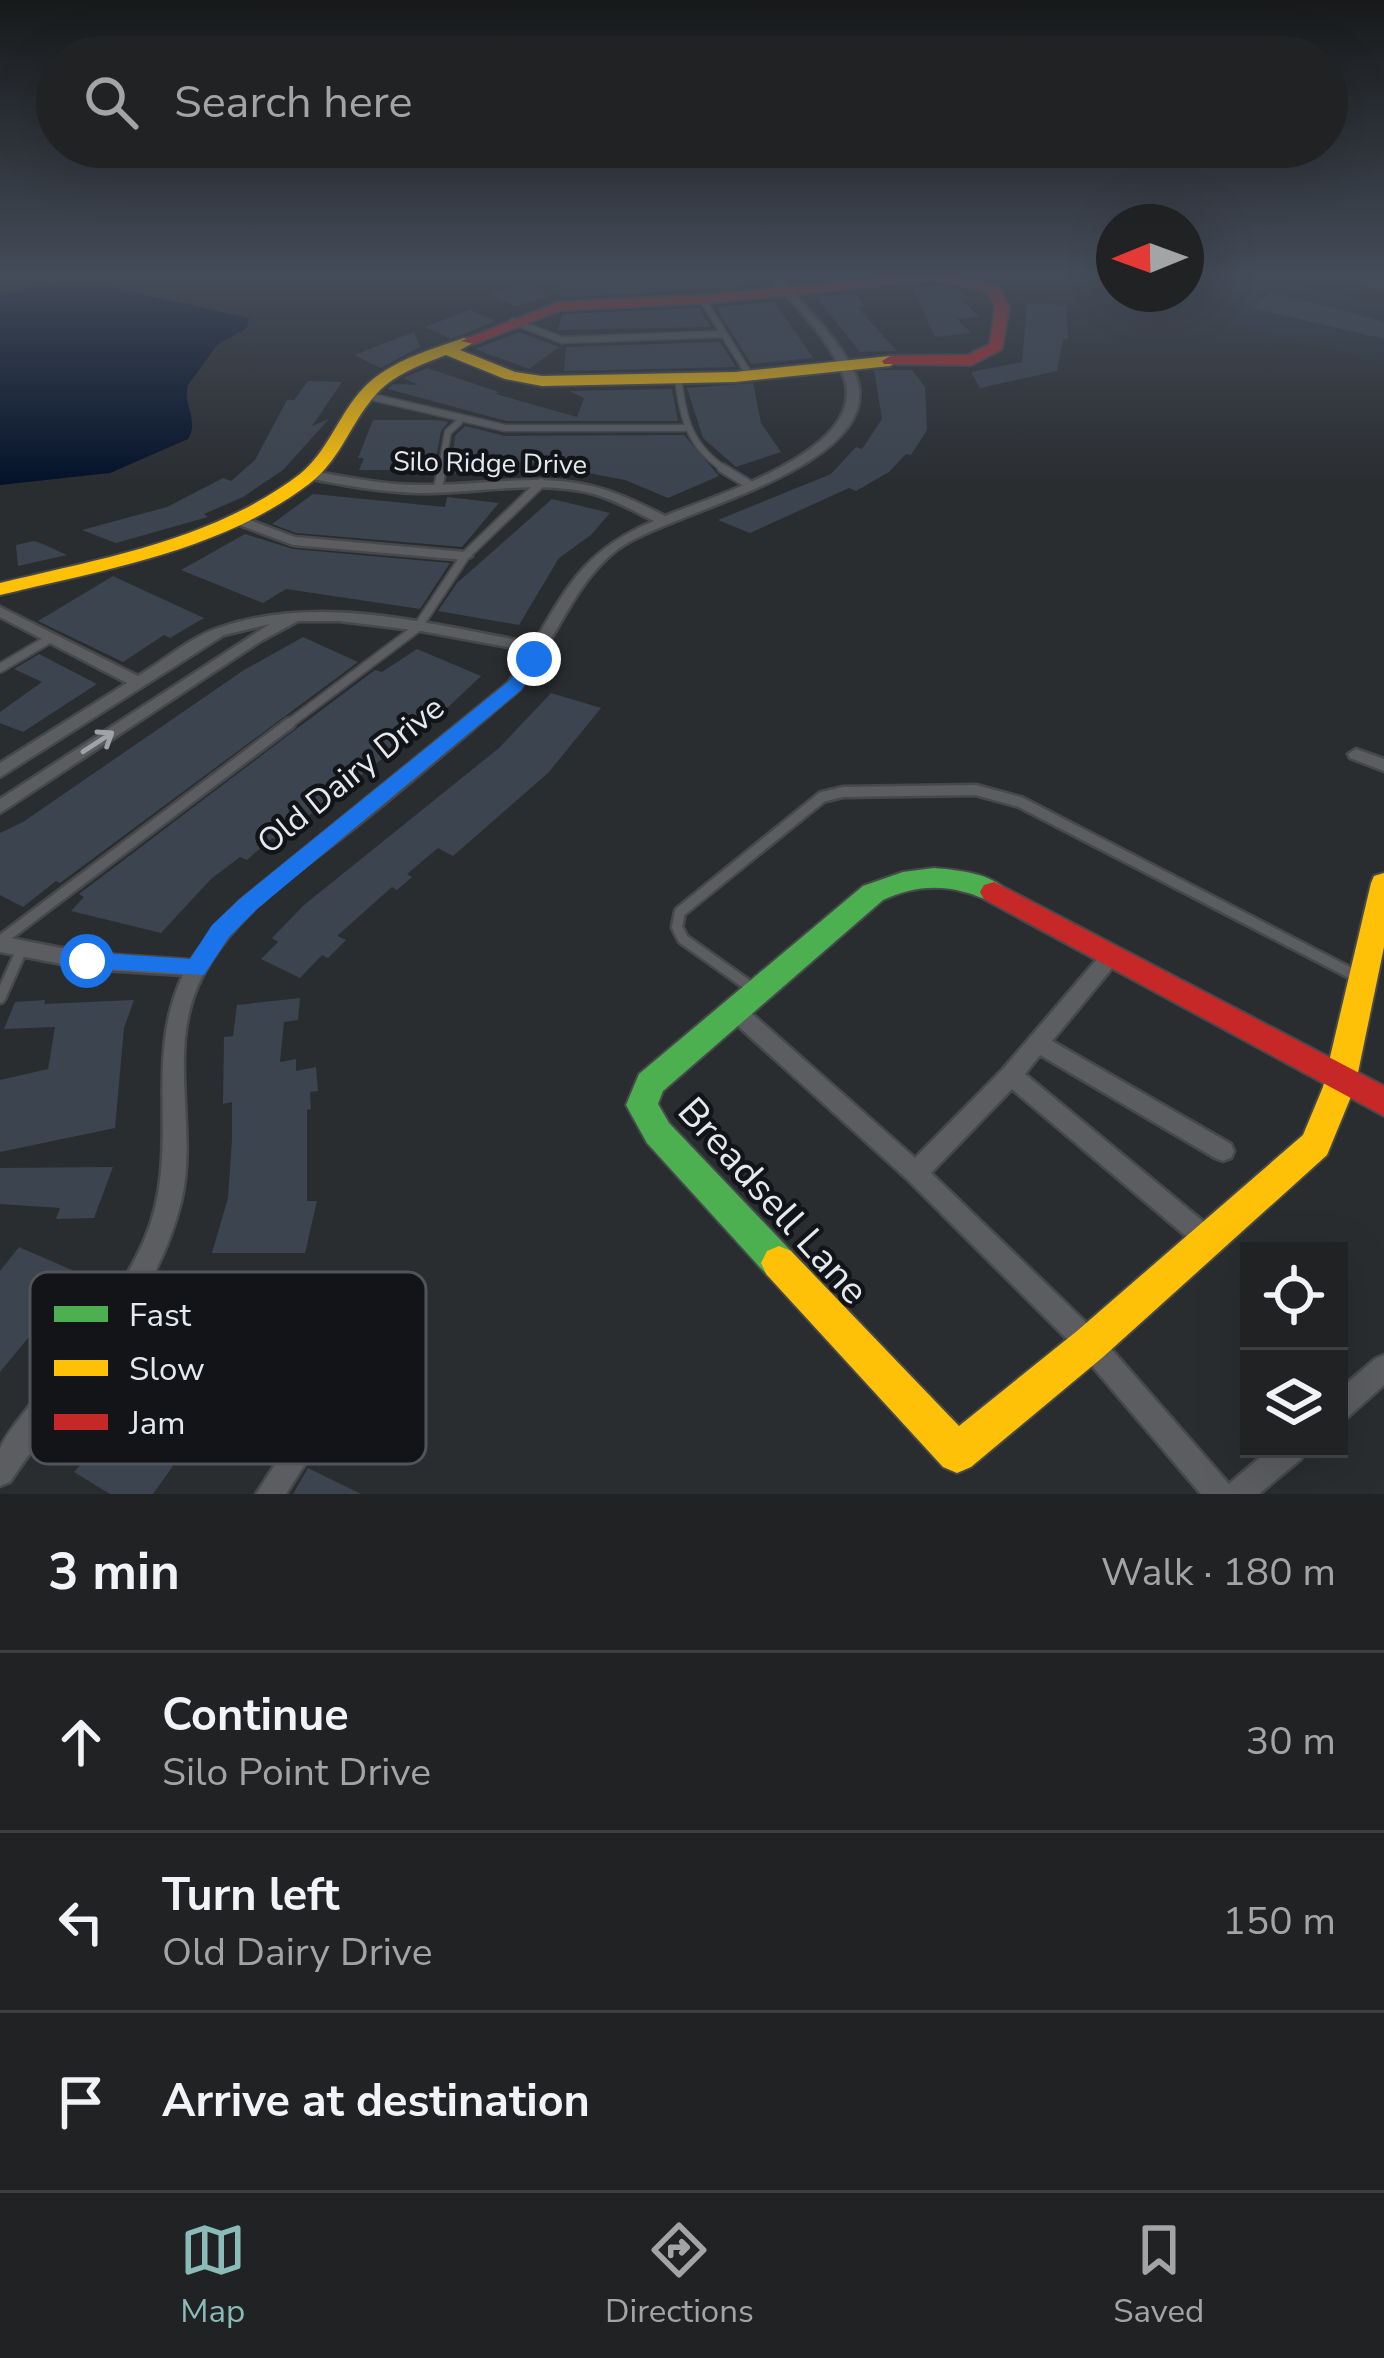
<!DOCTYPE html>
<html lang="en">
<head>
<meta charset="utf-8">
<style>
  body { margin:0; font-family:"Nunito Sans",sans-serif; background:#282a2c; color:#f1f3f6 }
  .controls { position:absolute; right:36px; bottom:36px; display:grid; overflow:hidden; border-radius:0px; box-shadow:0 12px 48px #0002 }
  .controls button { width:108px; height:108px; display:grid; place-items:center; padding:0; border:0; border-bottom:3px solid #3d3f41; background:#202224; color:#f1f3f6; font:60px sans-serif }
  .compass { position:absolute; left:1096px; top:204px; width:108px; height:108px; border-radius:50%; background:#202224; box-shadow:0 12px 48px #0002; rotate:269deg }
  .stop { position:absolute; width:36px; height:36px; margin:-27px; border:9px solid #1a73e8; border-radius:50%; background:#fff }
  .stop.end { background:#1a73e8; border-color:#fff; box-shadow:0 3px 12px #0008 }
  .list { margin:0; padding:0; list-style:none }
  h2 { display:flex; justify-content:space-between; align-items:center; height:156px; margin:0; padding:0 48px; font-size:51px }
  h2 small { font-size:39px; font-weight:400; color:#a2a4a6 }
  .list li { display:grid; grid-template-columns:78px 1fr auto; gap:36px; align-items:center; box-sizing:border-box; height:180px; padding:0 48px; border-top:3px solid #3d3f41 }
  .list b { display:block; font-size:45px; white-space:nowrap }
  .list p { margin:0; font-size:39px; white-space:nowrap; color:#a2a4a6 }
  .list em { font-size:39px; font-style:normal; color:#a2a4a6 }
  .icon { flex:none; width:66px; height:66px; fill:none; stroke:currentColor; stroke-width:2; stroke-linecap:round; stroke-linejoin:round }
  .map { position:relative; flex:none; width:1384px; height:1494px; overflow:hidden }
  .search { position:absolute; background:#202224; box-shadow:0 12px 48px #0002; left:36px; right:36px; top:36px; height:132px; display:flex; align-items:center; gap:30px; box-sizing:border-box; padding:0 42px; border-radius:66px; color:#a2a4a6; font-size:45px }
  .sheet { height:696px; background:#202224 }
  nav { display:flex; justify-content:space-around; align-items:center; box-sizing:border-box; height:168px; border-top:3px solid #3d3f41; background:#202224; font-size:33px; color:#a2a4a6 }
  nav a { display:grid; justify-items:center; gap:6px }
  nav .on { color:#8bbbb9 }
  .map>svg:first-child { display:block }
  .built { fill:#29313c }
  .water { fill:#04122a }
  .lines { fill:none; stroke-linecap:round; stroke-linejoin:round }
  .stream { stroke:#04122a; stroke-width:4.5 }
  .building { fill:#3b444f }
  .lane-far2-casing { stroke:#46484b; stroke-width:9 }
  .lane-far1-casing { stroke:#46484b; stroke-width:12 }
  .lane-casing { stroke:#46484b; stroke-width:15 }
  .street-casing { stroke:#46484b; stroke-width:5 }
  .fast-casing { stroke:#46484b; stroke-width:4 }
  .slow-casing { stroke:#46484b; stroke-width:4 }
  .jam-casing { stroke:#46484b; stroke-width:4 }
  .lane-far2 { stroke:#5b5d60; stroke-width:6 }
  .lane-far1 { stroke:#5b5d60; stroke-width:8 }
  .lane { stroke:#5b5d60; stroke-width:10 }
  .street { fill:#5b5d60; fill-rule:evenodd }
  .fast { fill:#4caf50; fill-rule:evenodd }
  .slow { fill:#ffc107; fill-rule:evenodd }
  .jam { fill:#c62828; fill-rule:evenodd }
  .oneway { stroke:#a0a3a7 }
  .route { fill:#1a73e8 }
  .labels { text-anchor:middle; stroke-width:9; stroke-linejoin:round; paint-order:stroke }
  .far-street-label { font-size:27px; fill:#e5e9ee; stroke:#121418 }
  .street-label { font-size:33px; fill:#e5e9ee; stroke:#121418 }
  .near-street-label { font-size:39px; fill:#e5e9ee; stroke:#121418 }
  .key { fill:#121418; stroke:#515458; stroke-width:3 }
  .key-label { font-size:33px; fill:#e5e9ee }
</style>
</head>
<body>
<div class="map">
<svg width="1384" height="1494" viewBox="0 0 1384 1494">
  <rect width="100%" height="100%" fill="#2a2d30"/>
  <path class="built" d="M1263,276L1384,304V363L1226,324L1236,314L1233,284Z"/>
  <path class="water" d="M64,281L92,283L249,318L247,328L218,344L188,385C182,404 200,420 188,439L110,473L0,485V293Z"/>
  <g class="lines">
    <path class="stream" d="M281,279L292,275"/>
  </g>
  <path class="building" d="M742,275L750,286L560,298L561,281Z
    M530,284L549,296L516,306L488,294Z
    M944,286L961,291L971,300L963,301L979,317L957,319L971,333L935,337L912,287Z
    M1270,292L1384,322V339L1253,308Z
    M854,293L865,306L857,307L897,351L860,352L816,297Z
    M774,302L803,343L813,358L751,364L716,307Z
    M1027,303L1066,305L1068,339H1063L1057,371L980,388L971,372L1022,362Z
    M699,308L711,327L558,330L562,314Z
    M470,310L496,321L451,339L425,327Z
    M414,332L420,347L381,368L354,355Z
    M519,332L559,347L529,369L475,349Z
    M720,342L736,367L564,371L566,347Z
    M427,368L499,392L496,394L577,417L584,398L569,391L672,389L678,421H506L388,389L393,384L418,385L403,378Z
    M874,370H912L925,387L927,430L911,455L906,454L889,472L856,491L849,488L750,533L718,520L831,474L856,447L862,449L882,419Z
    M308,381L342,382L312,426L329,419L283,470L243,497L204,514L208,517L116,543L82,530L167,507L223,478L231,481L255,460L287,400H294Z
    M753,383L761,423L781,452L736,467L703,438L687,388Z
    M373,420H437L448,422L441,431L436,458L423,457L418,470H359L364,458H358Z
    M465,426L505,436L684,435L719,476L668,498L625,480L578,471L581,468L478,458L475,473L451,474L455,436Z
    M313,494L445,507L447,497L499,503L462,547L296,533L272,524Z
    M552,499L610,513L591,535L559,558L519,625L438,611L457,583Z
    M245,534L293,549L450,563L420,609L286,589L263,603L181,570Z
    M34,541L43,544L67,555L18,566L16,545Z
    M113,576L143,590L204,618L170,638L164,635L123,662L38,621Z
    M303,637L358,662L60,883L56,881L23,907L0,895V833L23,822L244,670Z
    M417,649L481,676L443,712L277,840L272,838L247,860L240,857L211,879L161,933L71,911L84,897L79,894L299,727L375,670L382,672Z
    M39,654L97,684L23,732L0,723V712L42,682L14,669Z
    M551,693L601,708L549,772L453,856L438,848L407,874L412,877L397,890L392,887L337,936L346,940L328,958L322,955L300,978L261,959L278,942L272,938L304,905L499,748Z
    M300,998L298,1020L284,1022L280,1062L296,1059V1071L316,1067L318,1091L310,1092L311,1109L307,1110V1201H317L305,1253H212L228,1198L232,1139V1102L223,1104L224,1037L233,1036L237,1005Z
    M45,1000L44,1004L134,1000L124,1028L115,1128L0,1152V1080L48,1069L55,1027L4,1029L15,1002Z
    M113,1167L94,1218L56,1219L60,1208L0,1204V1168Z
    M19,1247L81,1274L0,1372V1271Z
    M203,1271L214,1274L301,1291L292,1311L284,1309L267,1348L175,1329Z
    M112,1431L173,1466L153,1494H110L74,1472Z
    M308,1468L361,1494H293Z"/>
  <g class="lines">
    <g class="lane-far2-casing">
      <path id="lane-far2" d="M703,300L750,376
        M513,321L562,340L724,334
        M678,378C683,420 690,447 727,471
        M364,395L505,428H684
        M441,471L448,432L459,422"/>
    </g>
    <g class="lane-far1-casing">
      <path id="lane-far1" d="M722,468L750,485
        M438,488L442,468
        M0,668L51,638
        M286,726L417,628L465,556L541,483"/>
    </g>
    <g class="lane-casing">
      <path id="lane" d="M0,941L290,723
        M752,988L683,939L677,927L680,912L822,797L843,792L976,790L1020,802L1358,977
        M0,998L22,949"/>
    </g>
    <g class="street-casing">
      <path id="street" d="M768,275H778C800,301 853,353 859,387C871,471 671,511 618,549C586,573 567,612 547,646L550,649L543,653L520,689C466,735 413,781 358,825C303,869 235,912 202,977C165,1048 199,1128 181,1202C155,1309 69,1393 10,1482L0,1486C0,1475 0,1459 0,1449C4,1435 33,1402 43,1389C81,1342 122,1293 146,1236C182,1148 142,1061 183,975L87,969L0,952V936L87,953L191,960L220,921L239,902L508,683L529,651L421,631L339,621H298L261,641L0,813V799L270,624L224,635L0,777V763L127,683L0,617V607L138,676C163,661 191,637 218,628C321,592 431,625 534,643C569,583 587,549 654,521C634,511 615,500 594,494C537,479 476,494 417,493C380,492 343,485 307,478L305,475L311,471C347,477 384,485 421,485C470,486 520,476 569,482C604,486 634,500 665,516C713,496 866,451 845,381C833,340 794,307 768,275Z
        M1331,275H1348L1384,283V289Z
        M239,516L295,537L465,552L472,556L465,560L293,545L234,523V517Z
        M1356,749L1384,759V771L1350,758L1348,754Z
        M1111,948L1118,951L1121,956L1118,961L1052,1041L1231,1144L1234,1151L1231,1158L1223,1161L1215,1158L1040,1055L1025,1074L1216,1232L1220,1240L1216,1248L1208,1251L1200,1248L1012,1089L931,1173L1099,1335L1229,1484L1270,1449H1304L1301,1459L1259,1494H1201L1081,1353L908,1180L727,1016L724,1010L727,1004L734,1002L741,1004L915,1158L1003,1069L1104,951Z
        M1384,1355V1385L1348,1417L1339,1421V1390L1375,1359Z
        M304,1432L314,1435L317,1445L286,1494H256L294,1435Z"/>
    </g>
    <g class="fast-casing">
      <path id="fast" d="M934,868C958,870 992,873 1008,892L1004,899C988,904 979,895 964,892C936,884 909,888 883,900L663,1091L658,1104L669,1123L791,1251L797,1263L791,1275L779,1280L767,1275L647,1143L626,1105L639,1074L863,886L903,872Z"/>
    </g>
    <g class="slow-casing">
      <path id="slow" d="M464,338L477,341L460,350L515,372L542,376L735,372L890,356L898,361L890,366L735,382L542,386L505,379L446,355C417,366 387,377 369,403C348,430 338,462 309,484C220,551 107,569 0,595V583C103,558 214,540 300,474C327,452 337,419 359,393C385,362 427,351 464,338Z
        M1384,873V947L1355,1087L1327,1155L1103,1357L971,1467L957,1473L943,1467L767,1275L761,1263L767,1251L779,1246L791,1251L959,1426L1077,1331L1303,1135L1323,1087L1371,883L1374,876Z"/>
    </g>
    <g class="jam-casing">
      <path id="jam" d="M906,275H949L998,286L1009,307L1002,349L971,365L884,364L882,361L890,356L968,355L990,344L995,307L987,292L936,280L706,303L561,310L474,344L461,341L559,302L706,295Z
        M994,882L1384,1086V1116L984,899L980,892L984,885Z"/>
    </g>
    <use href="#lane-far2" class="lane-far2"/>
    <use href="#lane-far1" class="lane-far1"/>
    <use href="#lane" class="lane"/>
    <use href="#street" class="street"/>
    <use href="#fast" class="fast"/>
    <use href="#slow" class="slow"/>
    <use href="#jam" class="jam"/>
  </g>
  <defs><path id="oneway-shaft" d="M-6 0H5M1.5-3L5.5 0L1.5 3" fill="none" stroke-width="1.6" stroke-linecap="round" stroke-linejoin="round" transform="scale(3)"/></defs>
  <use class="oneway" href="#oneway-shaft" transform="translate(98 742) rotate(-33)"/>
  <linearGradient id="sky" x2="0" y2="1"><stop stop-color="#17191a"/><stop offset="0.57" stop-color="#444c59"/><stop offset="1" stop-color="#444c59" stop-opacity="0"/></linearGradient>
  <rect width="1384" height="484" fill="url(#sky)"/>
  <path class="route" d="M528,656L543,659L521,690L257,909L229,937L204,975L79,967V954L87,952L190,959L212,925L242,897L508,682Z"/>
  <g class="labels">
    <g class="far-street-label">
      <text transform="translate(490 463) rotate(1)" y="9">Silo Ridge Drive</text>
    </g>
    <g class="street-label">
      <text transform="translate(350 774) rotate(-39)" y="12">Old Dairy Drive</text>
    </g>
    <g class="near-street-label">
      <text transform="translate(774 1200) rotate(48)" y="14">Breadsell Lane</text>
    </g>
  </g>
  <rect x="30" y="1272" width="396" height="192" rx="18" class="key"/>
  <rect x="54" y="1306" width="54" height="16" fill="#4caf50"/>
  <rect x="54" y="1360" width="54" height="16" fill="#ffc107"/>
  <rect x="54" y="1414" width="54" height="16" fill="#c62828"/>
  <g class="key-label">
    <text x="129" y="1326">Fast</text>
    <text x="129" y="1380">Slow</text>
    <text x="129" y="1434">Jam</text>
  </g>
</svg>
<div class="controls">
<button><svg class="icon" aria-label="locate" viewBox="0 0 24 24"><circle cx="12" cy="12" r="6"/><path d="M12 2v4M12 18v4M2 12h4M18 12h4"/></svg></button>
<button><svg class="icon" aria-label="layers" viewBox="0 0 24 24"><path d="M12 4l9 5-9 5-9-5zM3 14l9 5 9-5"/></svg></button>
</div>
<svg class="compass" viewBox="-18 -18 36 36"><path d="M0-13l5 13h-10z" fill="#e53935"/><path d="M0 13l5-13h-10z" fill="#a2a4a6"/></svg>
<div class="stop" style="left:87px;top:961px"></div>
<div class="stop end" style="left:534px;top:659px"></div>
<div class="search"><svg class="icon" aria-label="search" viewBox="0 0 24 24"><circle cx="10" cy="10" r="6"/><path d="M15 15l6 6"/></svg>Search here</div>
</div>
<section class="sheet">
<h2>3 min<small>Walk · 180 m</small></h2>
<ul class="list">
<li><svg class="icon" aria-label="ahead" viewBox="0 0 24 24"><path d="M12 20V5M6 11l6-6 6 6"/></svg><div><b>Continue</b><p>Silo Point Drive</p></div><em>30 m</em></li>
<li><svg class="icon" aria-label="left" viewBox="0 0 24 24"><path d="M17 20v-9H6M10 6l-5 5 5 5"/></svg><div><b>Turn left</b><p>Old Dairy Drive</p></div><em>150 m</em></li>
<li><svg class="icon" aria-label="arrive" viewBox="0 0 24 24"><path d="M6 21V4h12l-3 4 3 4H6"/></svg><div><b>Arrive at destination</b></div></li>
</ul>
</section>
<nav>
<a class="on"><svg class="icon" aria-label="map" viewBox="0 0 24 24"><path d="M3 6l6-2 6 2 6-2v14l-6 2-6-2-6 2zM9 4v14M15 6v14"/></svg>Map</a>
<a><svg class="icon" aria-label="directions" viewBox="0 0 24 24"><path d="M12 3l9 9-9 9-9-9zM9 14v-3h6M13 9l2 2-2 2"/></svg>Directions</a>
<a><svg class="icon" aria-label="saved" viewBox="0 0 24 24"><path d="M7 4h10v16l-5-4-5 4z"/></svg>Saved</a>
</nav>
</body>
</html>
